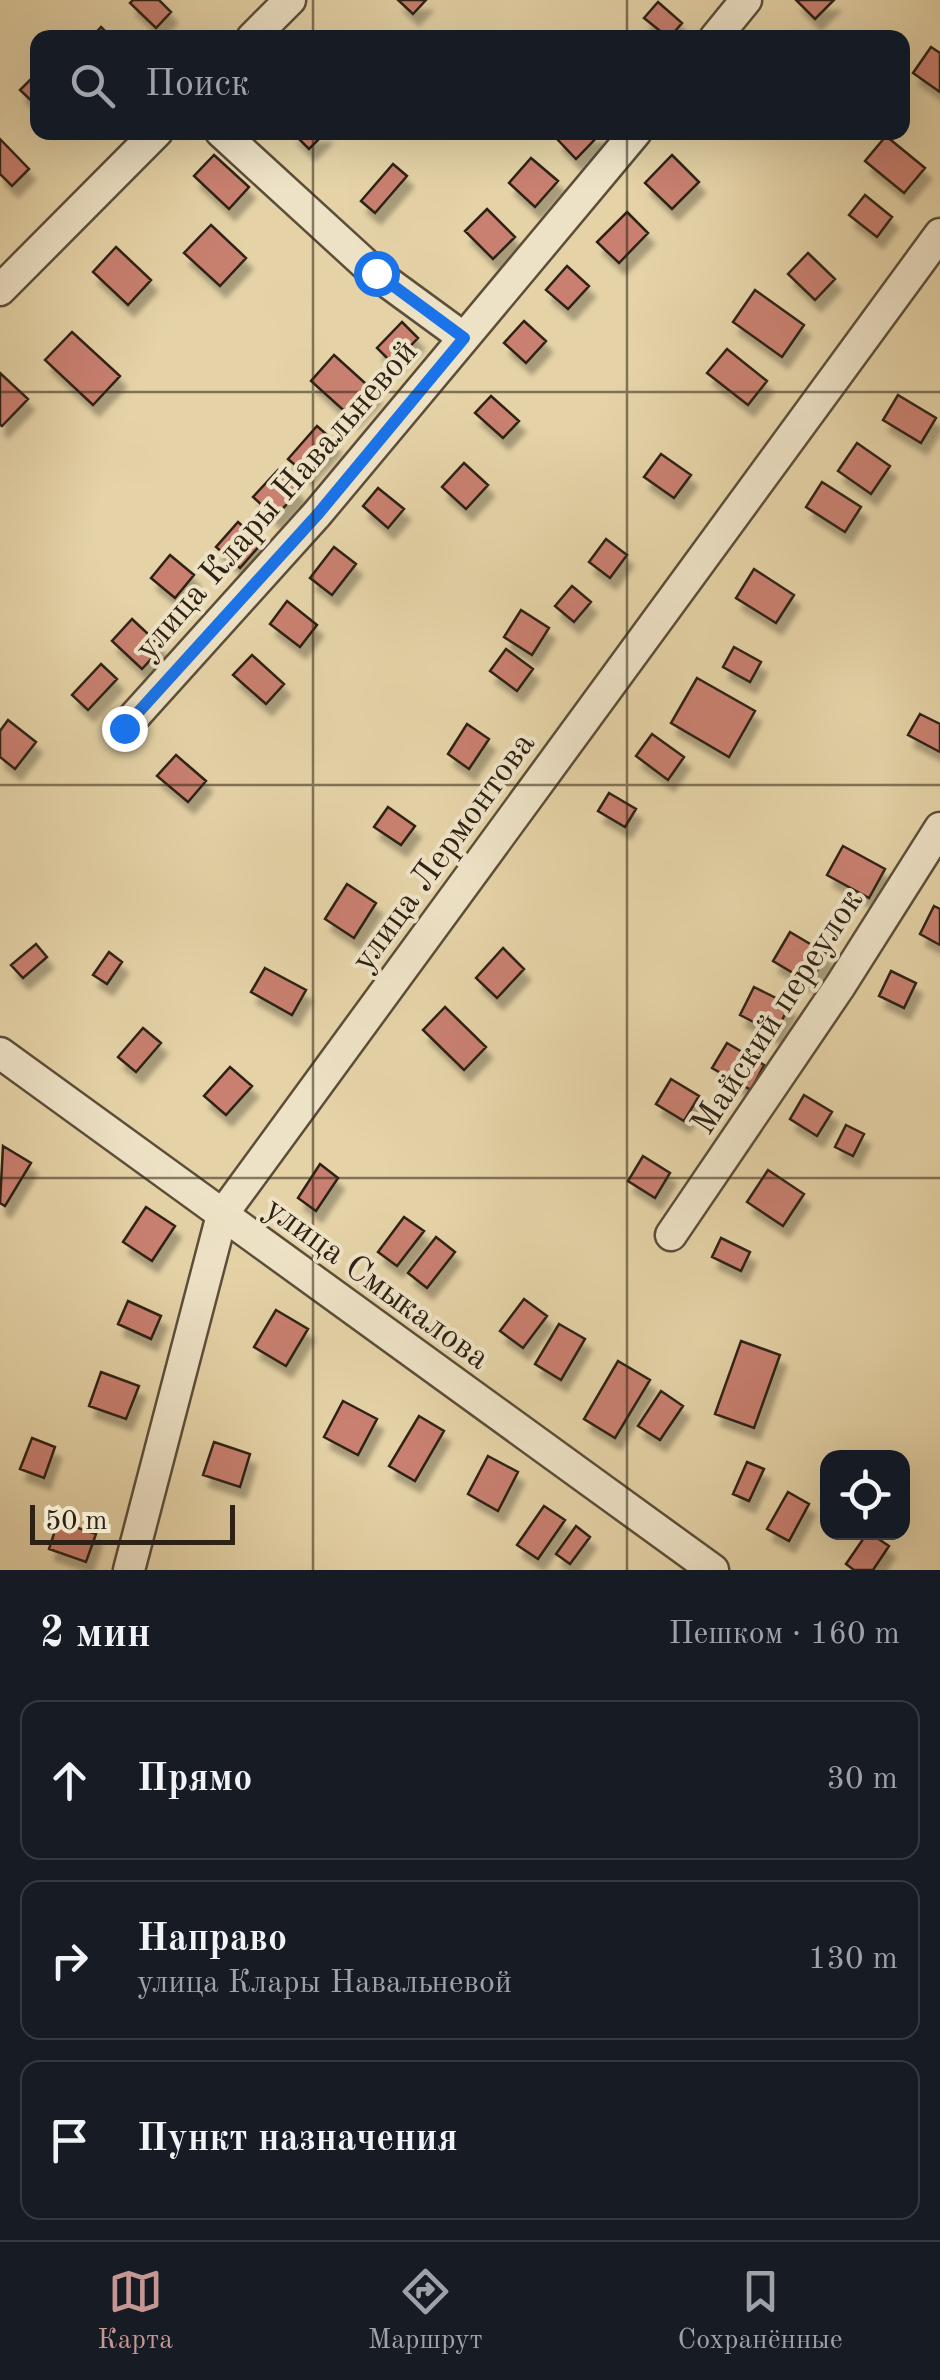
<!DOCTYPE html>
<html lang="ru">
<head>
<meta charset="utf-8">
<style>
  body { margin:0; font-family:"Old Standard TT",serif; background:#20242c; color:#f1f3f6 }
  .controls { position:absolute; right:30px; bottom:30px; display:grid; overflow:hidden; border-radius:20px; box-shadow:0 10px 40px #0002 }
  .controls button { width:90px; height:90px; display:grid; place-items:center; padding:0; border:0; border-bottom:2px solid #363941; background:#171b24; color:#f1f3f6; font:50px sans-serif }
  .scale { position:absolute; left:30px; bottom:25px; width:205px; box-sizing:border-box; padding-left:10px; border:5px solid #2e2214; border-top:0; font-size:28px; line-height:35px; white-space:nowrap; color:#2e2214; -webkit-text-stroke:8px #eee2c6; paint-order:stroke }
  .stop { position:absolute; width:30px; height:30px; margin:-22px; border:8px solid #1a73e8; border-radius:50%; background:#fff }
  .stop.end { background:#1a73e8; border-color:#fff; box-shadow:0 2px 10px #0008 }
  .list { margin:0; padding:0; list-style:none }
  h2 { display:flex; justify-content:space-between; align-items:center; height:130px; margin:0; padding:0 40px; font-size:42px }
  h2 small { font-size:32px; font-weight:400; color:#9ea1a6 }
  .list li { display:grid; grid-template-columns:65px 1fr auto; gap:30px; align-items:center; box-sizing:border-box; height:160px; margin:0 20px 20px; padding:0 20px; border:2px solid #363941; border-radius:20px }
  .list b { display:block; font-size:38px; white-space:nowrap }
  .list p { margin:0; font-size:32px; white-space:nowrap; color:#9ea1a6 }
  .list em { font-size:32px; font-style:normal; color:#9ea1a6 }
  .icon { flex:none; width:55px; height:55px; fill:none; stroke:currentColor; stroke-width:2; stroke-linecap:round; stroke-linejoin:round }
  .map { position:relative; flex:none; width:940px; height:1570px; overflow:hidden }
  .search { position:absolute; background:#171b24; box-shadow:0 10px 40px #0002; left:30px; right:30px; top:30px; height:110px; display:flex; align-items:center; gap:25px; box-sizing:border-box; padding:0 35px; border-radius:20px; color:#9ea1a6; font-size:38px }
  .sheet { height:670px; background:#171b24 }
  nav { display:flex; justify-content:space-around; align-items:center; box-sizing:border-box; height:140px; border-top:2px solid #363941; background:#171b24; font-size:28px; color:#9ea1a6 }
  nav a { display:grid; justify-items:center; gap:5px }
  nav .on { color:#c59692 }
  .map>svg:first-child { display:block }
  .building { fill:#c9806f; stroke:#2e2214; stroke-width:2.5; filter:url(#shadow) }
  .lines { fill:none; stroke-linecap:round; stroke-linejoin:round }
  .minor-casing { stroke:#5c4e39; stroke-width:35 }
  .minor { stroke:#eee2c6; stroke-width:30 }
  .route { stroke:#1a73e8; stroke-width:12 }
  .grid { fill:none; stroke:#2e2214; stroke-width:2.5; stroke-opacity:0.55 }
  .labels { text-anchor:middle; stroke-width:8; stroke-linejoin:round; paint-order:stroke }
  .street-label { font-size:35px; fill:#2e2214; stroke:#eee2c6 }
</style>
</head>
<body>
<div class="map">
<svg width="940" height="1570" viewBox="0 0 940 1570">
  <defs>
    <filter id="shadow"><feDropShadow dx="6" dy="11" stdDeviation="2.5" flood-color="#0004"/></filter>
  </defs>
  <rect width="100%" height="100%" fill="#e5d3a7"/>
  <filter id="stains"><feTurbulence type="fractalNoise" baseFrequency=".002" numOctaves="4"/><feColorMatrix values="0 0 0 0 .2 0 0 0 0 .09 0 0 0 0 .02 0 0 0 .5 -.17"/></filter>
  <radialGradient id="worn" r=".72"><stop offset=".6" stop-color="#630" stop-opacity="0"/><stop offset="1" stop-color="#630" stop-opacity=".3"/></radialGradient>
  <path class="building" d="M133,0H159L171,12L156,28L130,3Z
    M398,0H426L413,14Z
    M796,0H834L815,19Z
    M658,2L682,23L669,38L644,18Z
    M101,27L112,38H91Z
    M931,47L940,53V92L913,73Z
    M38,72V107L20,90Z
    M292,132H326L309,149Z
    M563,132H601V133L576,159L557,139Z
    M886,136L925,168L904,193L865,161Z
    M0,139L29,169L12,186L0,174Z
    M214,155L249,187L229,209L194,176Z
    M672,155L699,182L672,209L645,183Z
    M531,158L558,181L535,207L509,183Z
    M393,164L407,176L375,213L361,201Z
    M865,195L892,217L877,237L849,215Z
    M487,209L515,237L493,259L465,231Z
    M627,212L648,233L619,263L597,242Z
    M211,225L246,258L220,286L184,253Z
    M116,247L151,280L128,305L93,272Z
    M808,253L835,279L815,300L788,274Z
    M567,266L589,286L568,309L546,290Z
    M755,290L804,325L782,357L733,322Z
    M524,321L546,341L526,363L504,343Z
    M402,322L418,338L393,364L377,348Z
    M72,332L120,376L93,405L45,360Z
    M727,349L767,381L748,405L707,373Z
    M334,355L375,392L351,417L311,381Z
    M0,373L28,399L2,426L0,425Z
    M898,395L936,418L921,443L883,420Z
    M491,396L519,421L503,438L475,413Z
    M317,426L335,442L306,474L288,459Z
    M857,443L890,466L871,494L838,471Z
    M661,454L691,475L674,498L644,477Z
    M464,463L488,485L466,509L442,487Z
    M278,470L299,491L275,517L253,497Z
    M822,482L861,507L845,532L806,507Z
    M378,488L404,509L388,528L363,506Z
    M238,522L262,543L240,568L216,547Z
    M606,539L627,555L610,578L589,562Z
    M334,547L356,564L332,595L310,578Z
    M170,555L194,575L175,598L151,578Z
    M754,569L794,595L776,623L736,598Z
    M572,586L591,602L574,622L555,606Z
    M287,601L317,625L300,647L270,624Z
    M521,610L549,628L532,655L504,637Z
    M132,619L162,647L142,669L112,641Z
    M734,647L761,662L750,682L723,667Z
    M506,649L533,669L517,691L490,671Z
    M252,655L284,684L266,704L233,675Z
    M101,664L117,679L88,710L72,695Z
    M697,678L755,711L729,757L671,723Z
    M920,714L940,724V752L908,735Z
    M8,720L36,742L15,769L0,757V731Z
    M467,724L489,739L469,769L448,754Z
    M652,734L684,757L668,780L636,756Z
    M176,755L206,781L188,802L157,776Z
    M609,793L636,809L625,827L598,811Z
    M388,807L415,826L401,845L374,827Z
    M843,846L885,869L869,898L827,875Z
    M347,884L376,903L354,938L325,919Z
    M934,906L940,909V945L920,934Z
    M790,932L827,954L810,983L773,961Z
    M36,944L47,957L23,978L11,965Z
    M503,948L524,969L497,998L476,978Z
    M109,952L122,962L107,984L93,975Z
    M265,968L306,990L292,1015L251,992Z
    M891,971L916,983L904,1008L879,996Z
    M754,987L790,1005L775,1033L740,1015Z
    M445,1007L486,1047L464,1070L423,1030Z
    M143,1028L161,1043L136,1072L118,1057Z
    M727,1043L764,1065L751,1090L712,1068Z
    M230,1067L252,1086L226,1115L204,1096Z
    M671,1079L699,1096L684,1121L656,1104Z
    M804,1095L832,1112L817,1136L790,1119Z
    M846,1125L864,1134L853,1156L835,1147Z
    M3,1146L31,1163L5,1206L0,1203Z
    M643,1156L670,1173L655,1198L628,1181Z
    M320,1164L338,1178L316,1211L298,1198Z
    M768,1170L804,1194L783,1226L747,1202Z
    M146,1207L175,1226L152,1261L123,1242Z
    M404,1217L424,1231L397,1266L378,1252Z
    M436,1237L455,1252L427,1288L408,1273Z
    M721,1238L750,1252L741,1271L712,1257Z
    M524,1299L547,1316L523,1348L500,1331Z
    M128,1301L161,1316L151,1339L118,1324Z
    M276,1310L308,1329L286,1366L254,1347Z
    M559,1324L585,1339L561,1380L535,1364Z
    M741,1341L780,1355L754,1428L715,1414Z
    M618,1361L650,1380L615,1438L584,1419Z
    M101,1372L139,1386L126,1419L89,1406Z
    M661,1391L683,1406L660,1440L638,1426Z
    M343,1401L377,1419L358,1455L324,1437Z
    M419,1416L444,1431L415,1481L389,1466Z
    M32,1438L55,1447L44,1478L20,1469Z
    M214,1442L250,1454L240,1487L203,1475Z
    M488,1456L518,1472L498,1511L468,1494Z
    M747,1462L764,1469L749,1501L733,1494Z
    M788,1492L809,1504L789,1541L767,1529Z
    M544,1506L565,1520L538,1559L517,1545Z
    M58,1521L96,1534L86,1562L49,1549Z
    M576,1526L590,1537L570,1564L556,1554Z
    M868,1532L889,1546L873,1570H854L846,1564Z"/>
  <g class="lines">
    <g class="minor-casing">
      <path id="minor" d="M252,38L290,0
        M715,38L746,0
        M221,132L375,273L464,338
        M0,290L157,132
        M124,728L317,514L636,132
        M0,1053L713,1570
        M671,1235L840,986L940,828
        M129,1570L222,1215L940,234"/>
    </g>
    <use href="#minor" class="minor"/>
  </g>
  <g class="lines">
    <path class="route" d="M124,728L318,514L464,338L376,273"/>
  </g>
  <path class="grid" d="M313,0V38M627,0V38M313,132V1570M627,132V1570M0,392H940M0,785H940M0,1178H940"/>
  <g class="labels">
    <g class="street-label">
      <text transform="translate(275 499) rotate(-49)" y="12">улица Клары Навальневой</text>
      <text transform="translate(442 851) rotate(-54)" y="12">улица Лермонтова</text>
      <text transform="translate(776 1011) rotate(-57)" y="12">Майский переулок</text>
      <text transform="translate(378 1282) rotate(36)" y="12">улица Смыкалова</text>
    </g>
  </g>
  <rect width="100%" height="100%" filter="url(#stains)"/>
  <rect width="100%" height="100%" fill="url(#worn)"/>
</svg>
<div class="controls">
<button><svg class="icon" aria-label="locate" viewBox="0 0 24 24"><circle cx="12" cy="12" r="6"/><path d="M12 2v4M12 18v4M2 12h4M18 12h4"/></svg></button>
</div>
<div class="scale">50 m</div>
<div class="stop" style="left:376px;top:273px"></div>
<div class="stop end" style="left:124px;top:728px"></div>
<div class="search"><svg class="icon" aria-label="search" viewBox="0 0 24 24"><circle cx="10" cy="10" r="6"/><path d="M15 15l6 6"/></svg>Поиск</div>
</div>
<section class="sheet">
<h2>2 мин<small>Пешком · 160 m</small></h2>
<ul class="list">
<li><svg class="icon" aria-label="ahead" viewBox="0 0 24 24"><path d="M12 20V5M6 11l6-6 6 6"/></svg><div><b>Прямо</b></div><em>30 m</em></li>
<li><svg class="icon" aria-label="right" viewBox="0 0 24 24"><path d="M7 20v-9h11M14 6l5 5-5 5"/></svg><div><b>Направо</b><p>улица Клары Навальневой</p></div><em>130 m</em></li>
<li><svg class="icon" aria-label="arrive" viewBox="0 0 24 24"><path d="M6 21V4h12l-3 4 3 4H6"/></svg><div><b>Пункт назначения</b></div></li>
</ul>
</section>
<nav>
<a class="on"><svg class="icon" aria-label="map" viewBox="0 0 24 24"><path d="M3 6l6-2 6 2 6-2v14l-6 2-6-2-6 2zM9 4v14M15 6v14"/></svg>Карта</a>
<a><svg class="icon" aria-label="directions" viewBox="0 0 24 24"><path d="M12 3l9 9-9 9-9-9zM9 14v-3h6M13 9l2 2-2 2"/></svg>Маршрут</a>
<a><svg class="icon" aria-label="saved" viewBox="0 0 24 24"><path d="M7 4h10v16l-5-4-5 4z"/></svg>Сохранённые</a>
</nav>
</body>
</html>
